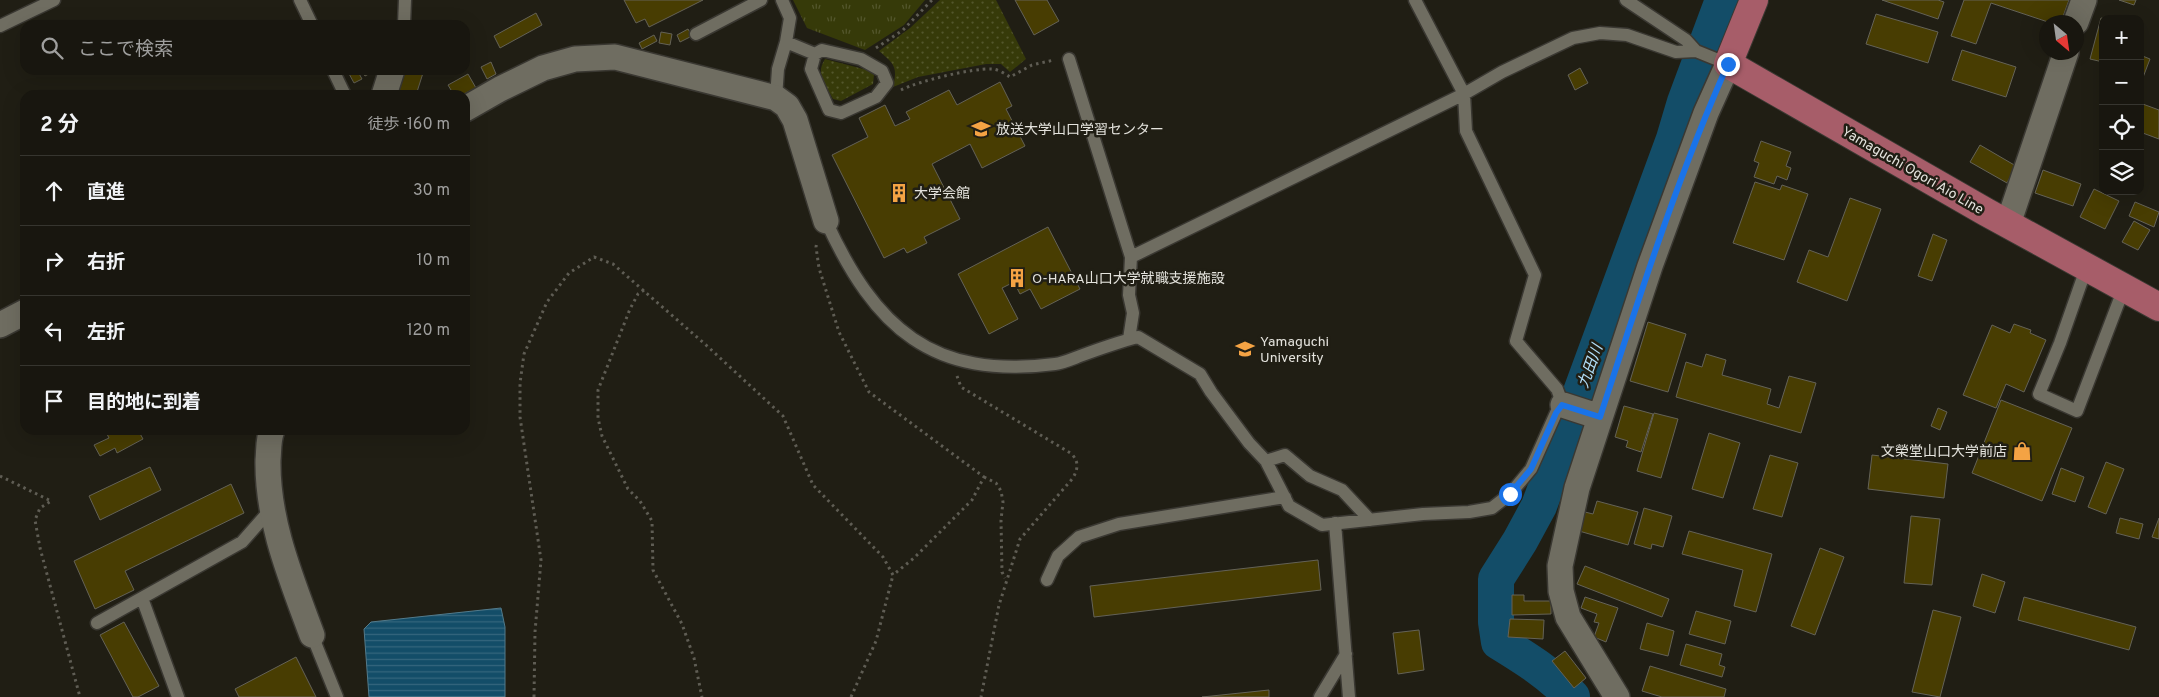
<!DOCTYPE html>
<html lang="ja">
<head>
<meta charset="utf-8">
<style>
  body { margin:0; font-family:Overpass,"Noto Sans JP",sans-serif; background:#25231d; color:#f1f3f6 }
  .controls { position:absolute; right:15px; top:15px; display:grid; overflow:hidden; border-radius:10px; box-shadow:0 5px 20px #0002 }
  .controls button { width:45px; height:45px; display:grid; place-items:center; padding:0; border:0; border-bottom:1px solid #36352f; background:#18160f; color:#f1f3f6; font:25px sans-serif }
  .compass { position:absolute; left:2039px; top:15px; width:45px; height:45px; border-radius:50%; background:#18160f; box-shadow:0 5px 20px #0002; rotate:151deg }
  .stop { position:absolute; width:15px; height:15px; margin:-11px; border:4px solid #1a73e8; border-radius:50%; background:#fff }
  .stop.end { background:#1a73e8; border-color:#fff; box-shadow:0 1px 5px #0008 }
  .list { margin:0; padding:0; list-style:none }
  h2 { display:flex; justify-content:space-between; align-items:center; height:65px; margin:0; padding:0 20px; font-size:21px }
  h2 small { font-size:16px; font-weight:400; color:#9f9f9e }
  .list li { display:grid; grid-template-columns:32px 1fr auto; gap:15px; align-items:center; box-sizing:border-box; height:70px; padding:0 20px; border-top:1px solid #36352f }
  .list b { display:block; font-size:19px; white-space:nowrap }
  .list em { font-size:16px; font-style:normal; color:#9f9f9e }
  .icon { flex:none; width:28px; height:28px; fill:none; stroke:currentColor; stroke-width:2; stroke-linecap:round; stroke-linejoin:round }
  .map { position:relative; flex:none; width:2159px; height:697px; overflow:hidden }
  .search { position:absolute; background:#18160f; box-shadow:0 5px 20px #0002; left:20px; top:20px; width:450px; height:55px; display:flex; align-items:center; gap:12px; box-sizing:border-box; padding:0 18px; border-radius:15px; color:#9f9f9e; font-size:19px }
  .panel { position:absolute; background:#18160f; box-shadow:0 5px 20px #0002; left:20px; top:90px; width:450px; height:345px; border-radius:15px }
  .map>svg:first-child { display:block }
  .park { fill:url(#park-tufts) }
  .garden { fill:url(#garden-dots) }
  .water { fill:url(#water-rules); stroke:#527a8b }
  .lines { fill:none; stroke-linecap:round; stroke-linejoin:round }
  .river { stroke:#134d68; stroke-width:36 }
  .building { fill:#483d02; stroke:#646257 }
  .service-casing { stroke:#3a3832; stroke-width:15 }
  .minor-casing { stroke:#3a3832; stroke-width:28 }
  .primary-casing { stroke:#3a3832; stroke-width:30 }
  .path { stroke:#5f5d54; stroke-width:3; stroke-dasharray:2.5 4; stroke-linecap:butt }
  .service { stroke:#6f6d61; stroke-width:12 }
  .minor { stroke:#6f6d61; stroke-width:25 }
  .primary { stroke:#a75d69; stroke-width:28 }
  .route { stroke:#1a73e8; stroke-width:6 }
  .labels { text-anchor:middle; stroke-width:5; stroke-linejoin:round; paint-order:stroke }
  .poi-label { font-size:14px; fill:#e4e3dd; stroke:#201e14; text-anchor:start }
  .street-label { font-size:14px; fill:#e4e3dd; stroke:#201e14 }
  .water-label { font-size:15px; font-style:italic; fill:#b3e1fc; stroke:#201e14 }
</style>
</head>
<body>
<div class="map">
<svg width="2159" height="697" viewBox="0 0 2159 697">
  <defs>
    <pattern id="park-tufts" width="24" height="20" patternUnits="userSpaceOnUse" patternTransform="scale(1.25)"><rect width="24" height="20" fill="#363a09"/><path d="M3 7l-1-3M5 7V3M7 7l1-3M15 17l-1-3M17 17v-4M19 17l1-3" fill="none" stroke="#53562c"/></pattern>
    <pattern id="garden-dots" width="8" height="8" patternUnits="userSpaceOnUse" patternTransform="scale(1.25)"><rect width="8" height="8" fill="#363a09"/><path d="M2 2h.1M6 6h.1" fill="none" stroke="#53562c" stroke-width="1.8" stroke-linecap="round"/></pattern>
    <pattern id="water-rules" width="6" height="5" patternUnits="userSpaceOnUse" patternTransform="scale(1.25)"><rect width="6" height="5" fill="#134d68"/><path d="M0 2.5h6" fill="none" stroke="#35667d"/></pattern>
  </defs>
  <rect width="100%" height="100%" fill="#201e14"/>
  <path class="park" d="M793,0H925L904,25L865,50L807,28Z"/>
  <path class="garden" d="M940,0H996L1026,59L1010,72L1001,64H986L918,77L893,87C898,66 894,64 879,51L910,28Z
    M825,59L867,70L874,75L873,84L841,101L833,99C825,84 815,75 825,59Z"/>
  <path class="water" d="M501,608L505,627V697H369L364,629L371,622Z"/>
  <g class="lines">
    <path class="river" d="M1572,697C1551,674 1525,658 1499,642L1496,622V579L1520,541L1539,506L1674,139L1685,102L1723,0"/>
  </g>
  <path class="building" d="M624,0H703L649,27L645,19L636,23Z
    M1015,0H1047L1059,21L1034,35Z
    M1882,0H1938L1944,2L1938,19Z
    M1964,0H2069L2061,22H2048L1991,3L1976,44L1951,36Z
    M2119,0H2136L2134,5Z
    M536,13L542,25L500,48L494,36Z
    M1876,14L1938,32L1928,63L1866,44Z
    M2101,18L2106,19H2103V62L2090,59Z
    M688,29L692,36L680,42L677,35Z
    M661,32L672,34L670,45L659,43Z
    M654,35L657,41L642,49L639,43Z
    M1962,50L2016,67L2006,97L1952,80Z
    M2140,55L2150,59L2142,80L2140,79Z
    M491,62L496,74L487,79L481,67Z
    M1580,68L1588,83L1575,90L1568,75Z
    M347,70H357L362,79L354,83Z
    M361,70H376L365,76Z
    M400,70H413L423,73L416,95H404L393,92Z
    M468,74L476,88L462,95H454L448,85Z
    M1000,82L1012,106L1006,109L1025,146L982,168L970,144L932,164L960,219L924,237L927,243L907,253L904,248L884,258L832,155L868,137L859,118L885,105L895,126L910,119L906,112L949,90L957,105Z
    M2140,103L2159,110V139L2140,132Z
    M1761,141L1791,152L1786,166L1791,168L1787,180L1777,176L1774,184L1754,177L1759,163L1754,161Z
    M1980,145L2016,166L2007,183L1970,162Z
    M2043,170L2081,184L2073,206L2035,193Z
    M1755,182L1780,190L1782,185L1808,194L1784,260L1733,243Z
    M2094,189L2119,201L2105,229L2080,217Z
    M1850,198L1881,209L1847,301L1797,282L1809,250L1828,257Z
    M2135,202L2159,212L2154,227L2129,216Z
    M2134,221L2150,230L2138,250L2122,242Z
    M1048,227L1080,289L1041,309L1030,289L1020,294L1014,282L1002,288L1018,319L989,334L958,274Z
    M1933,234L1947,240L1932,281L1918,276Z
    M1648,322L1686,334L1668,392L1630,381Z
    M2014,324L2031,330L2030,333L2046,340L2024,392L2006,384L1996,408L1963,395L1992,325L2010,333Z
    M1706,354L1726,360L1722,375L1771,389L1767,404L1779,408L1789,376L1816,383L1801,433L1676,397L1686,362L1702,367Z
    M2001,400L2072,428L2042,501L1972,473Z
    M1624,406L1653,414L1641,452L1626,447L1628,441L1615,437Z
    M1938,408L1947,412L1940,430L1931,426Z
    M1654,413L1678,419L1661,478L1637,471Z
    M105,430H138L143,439L117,453L115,448L100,456L94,445L109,438Z
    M1709,433L1740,443L1723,498L1692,489Z
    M1770,455L1798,463L1782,517L1753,509Z
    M1872,455L1948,464L1944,498L1868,489Z
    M2106,462L2124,469L2106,514L2088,507Z
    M150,467L161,490L100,520L89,496Z
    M2061,468L2084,477L2075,502L2052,494Z
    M231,484L244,513L125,571L134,590L95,609L74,561Z
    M1597,501L1638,512L1628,545L1579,531L1585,512L1593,514Z
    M1644,508L1672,516L1663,547L1652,544L1651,549L1634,544Z
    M1911,516L1940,519L1932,585L1904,583Z
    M2120,518L2143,524L2139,539L2116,533Z
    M2159,518V539L2152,537Z
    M1689,531L1772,554L1756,612L1734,606L1743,570L1682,554Z
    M1820,548L1844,557L1815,635L1791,626Z
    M1318,560L1321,590L1094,617L1090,586Z
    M1585,566L1669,599L1662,617L1577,584Z
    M1982,574L2005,582L1995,613L1973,606Z
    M1512,595H1524V601H1551V614L1512,615Z
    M1585,597L1618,608L1606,642L1594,637L1599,623L1594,622L1597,614L1581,608Z
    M2024,597L2136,627L2129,650L2018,620Z
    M1933,610L1961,617L1940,697L1912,692Z
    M1696,611L1731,621L1725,644L1689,634Z
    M1510,619L1544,620L1543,639L1508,637Z
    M124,622L159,686L138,697H133L100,635Z
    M1647,623L1674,631L1668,656L1640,649Z
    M1419,630L1424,670L1398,674L1393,633Z
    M1686,644L1722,654L1719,665L1725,667L1722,677L1680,665Z
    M1565,651L1586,678L1574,688L1552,661Z
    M296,657L316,697H239L235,689Z
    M1650,666L1726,689L1724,697H1662L1642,691Z
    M1269,690V697H1202Z"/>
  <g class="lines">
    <g class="service-casing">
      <path id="service" d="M300,0L312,25
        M1626,0L1686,40L1696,51
        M404,25L405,0
        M0,26L54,0
        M696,34L761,0
        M786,42L815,54L822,50L861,59L882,71L887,83L876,97L841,113L829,110L811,69L815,54
        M1069,59L1131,257L1464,94L1502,72L1573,38L1600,33L1627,35L1676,52L1696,51L1728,64
        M333,70L345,95
        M776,98L778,69L786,42L790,18L782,0
        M826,221C875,328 932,380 1055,364C1063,363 1072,359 1080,356C1099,349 1119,342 1138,337L1200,374L1211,392L1249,443L1266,461L1289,506L1322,525L1423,514L1469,512L1492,508L1510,494L1531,469L1556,413L1563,405L1557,389L1516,341L1535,275L1466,131L1464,94L1415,0
        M2087,266L2060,343L2039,394L2077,411L2124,288
        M1129,339L1133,313L1129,295L1131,257
        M1266,461L1285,455L1310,476L1342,490L1370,520
        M1335,523L1349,697
        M1047,580L1058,556L1079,537L1119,524L1285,497
        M142,598L178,697
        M97,623L242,542L272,508
        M312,635L337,697
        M1320,697L1346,654"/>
    </g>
    <g class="minor-casing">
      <path id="minor" d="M2076,22L2084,0
        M384,95L392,70
        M465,109L500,89L543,68L575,59L615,57L776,98L787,106L795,120L826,221
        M2008,224L2066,52
        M0,325L25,312
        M1563,405L1600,417
        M272,430C268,440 269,450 268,460C267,521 291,578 312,635
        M1617,697L1568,617L1561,591L1560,566L1577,488L1650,266L1706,113L1728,64"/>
    </g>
    <g class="primary-casing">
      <path id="primary" d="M1754,0L1728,64L1986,212L2159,307"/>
    </g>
    <path class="path" d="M876,48L903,30L932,0
      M901,90C919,81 972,68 992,69C998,69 1005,74 1010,77L1032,65L1054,60
      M644,290L638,294L630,309L598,390V418L602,436L628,489L640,501L652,521L653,570L682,624L694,658L702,697
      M957,376L961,387L1072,454C1079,463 1078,468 1073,478L1020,539L999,605L981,697
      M0,476L51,501L40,508L35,520L40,548L80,697
      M984,477L996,483L1001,491L1003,502L1001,520L1002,572L1005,578
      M534,697L535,632L541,560L520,417V383L524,354L547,302L569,273L594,257L613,264L706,345L783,416L813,485L883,557L893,575L914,558L972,500L984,477L869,392L839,332L819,268L816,247L817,241
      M851,697L876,641L893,575"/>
    <use href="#service" class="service"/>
    <use href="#minor" class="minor"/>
    <use href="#primary" class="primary"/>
  </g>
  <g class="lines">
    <path class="route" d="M1510,494L1531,469L1556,413L1562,405L1600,417C1639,298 1677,178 1728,64"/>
  </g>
  <defs>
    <g id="university-bare" transform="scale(1.5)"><path d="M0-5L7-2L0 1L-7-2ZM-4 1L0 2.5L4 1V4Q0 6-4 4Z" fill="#f4a344" stroke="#201e14" stroke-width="2.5" paint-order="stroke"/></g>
    <g id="building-bare" transform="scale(1.5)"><path d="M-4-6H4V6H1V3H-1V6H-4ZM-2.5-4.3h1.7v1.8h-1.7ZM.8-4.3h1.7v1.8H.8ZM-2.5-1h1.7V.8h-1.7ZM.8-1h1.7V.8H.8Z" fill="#f4a344" stroke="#201e14" stroke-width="2.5" paint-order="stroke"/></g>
    <g id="shop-bare" transform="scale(1.5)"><path d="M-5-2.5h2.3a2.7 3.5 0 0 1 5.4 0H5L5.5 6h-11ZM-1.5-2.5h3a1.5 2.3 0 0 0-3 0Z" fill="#f4a344" stroke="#201e14" stroke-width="2.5" paint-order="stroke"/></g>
  </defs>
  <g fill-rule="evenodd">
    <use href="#university-bare" x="981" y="129"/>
    <use href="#building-bare" x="899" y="193"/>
    <use href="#building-bare" x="1017" y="278"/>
    <use href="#university-bare" x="1245" y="349"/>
    <use href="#shop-bare" x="2022" y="451"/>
  </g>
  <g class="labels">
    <g class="poi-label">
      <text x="996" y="134">放送大学山口学習センター</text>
      <text x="914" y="198">大学会館</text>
      <text x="1032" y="283">O-HARA山口大学就職支援施設</text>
      <text x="1260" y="346">Yamaguchi<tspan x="1260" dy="16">University</tspan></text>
      <text x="2007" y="456" text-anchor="end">文榮堂山口大学前店</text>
    </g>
    <g class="street-label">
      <text transform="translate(1913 170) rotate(30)" y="5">Yamaguchi Ogori Aio Line</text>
    </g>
    <g class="water-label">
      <text transform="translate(1590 366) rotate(-70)" y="5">九田川</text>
    </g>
  </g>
</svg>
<div class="controls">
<button>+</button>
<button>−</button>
<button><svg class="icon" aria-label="locate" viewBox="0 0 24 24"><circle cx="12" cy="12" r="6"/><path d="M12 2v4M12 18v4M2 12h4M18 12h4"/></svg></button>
<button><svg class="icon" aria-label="layers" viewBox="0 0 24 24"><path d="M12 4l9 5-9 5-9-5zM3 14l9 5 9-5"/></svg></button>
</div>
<svg class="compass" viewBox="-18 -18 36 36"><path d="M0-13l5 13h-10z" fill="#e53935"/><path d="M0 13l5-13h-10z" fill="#9f9f9e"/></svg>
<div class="stop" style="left:1510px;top:494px"></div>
<div class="stop end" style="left:1728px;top:64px"></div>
<div class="search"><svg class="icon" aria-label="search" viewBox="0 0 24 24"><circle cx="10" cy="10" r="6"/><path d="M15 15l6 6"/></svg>ここで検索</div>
<section class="panel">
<h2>2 分<small>徒歩 · 160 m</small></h2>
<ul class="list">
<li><svg class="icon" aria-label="ahead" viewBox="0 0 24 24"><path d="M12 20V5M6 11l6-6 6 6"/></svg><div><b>直進</b></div><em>30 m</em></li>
<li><svg class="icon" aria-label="right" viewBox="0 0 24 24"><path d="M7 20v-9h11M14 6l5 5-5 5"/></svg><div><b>右折</b></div><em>10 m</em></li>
<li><svg class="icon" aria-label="left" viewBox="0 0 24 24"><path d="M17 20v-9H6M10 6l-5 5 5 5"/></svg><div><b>左折</b></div><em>120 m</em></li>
<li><svg class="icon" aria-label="arrive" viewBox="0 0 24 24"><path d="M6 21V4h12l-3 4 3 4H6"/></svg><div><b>目的地に到着</b></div></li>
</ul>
</section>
</div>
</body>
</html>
